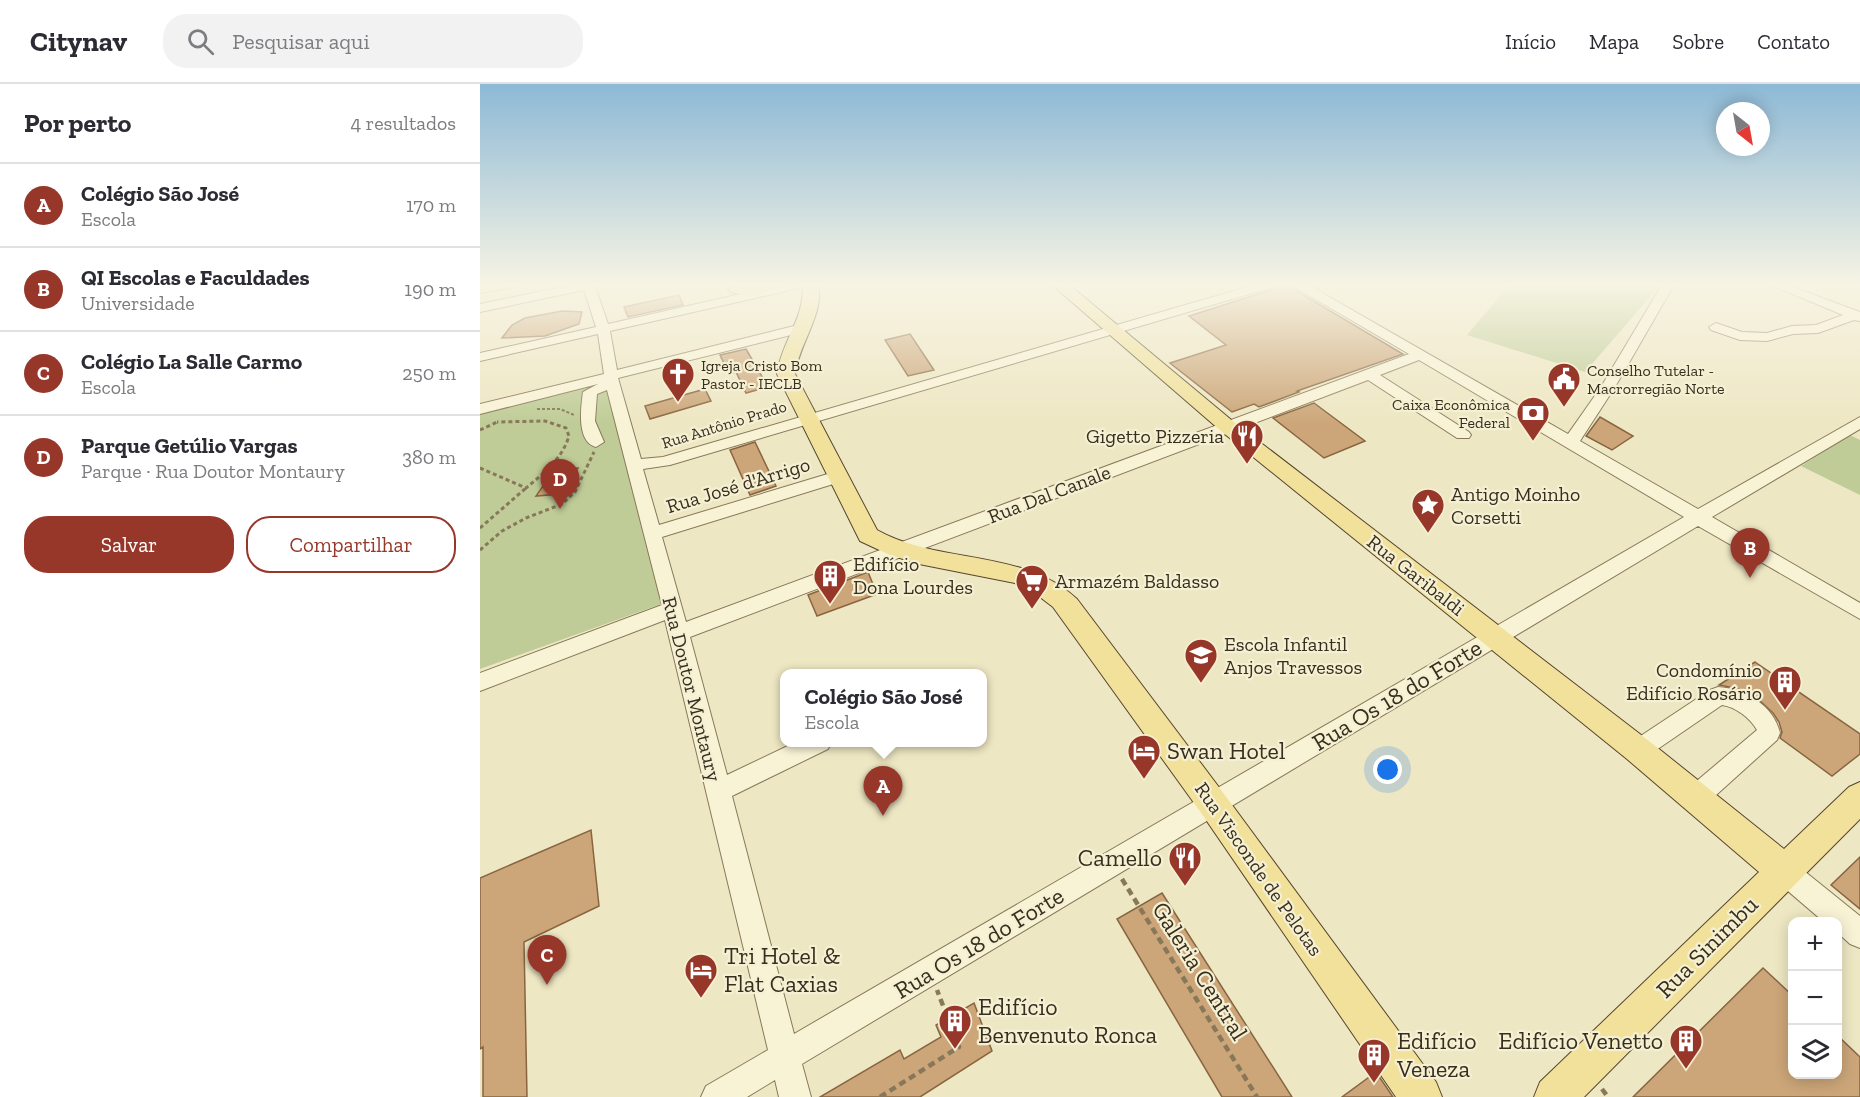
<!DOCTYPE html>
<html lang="pt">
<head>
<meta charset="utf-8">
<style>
  body { margin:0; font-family:"Zilla Slab",serif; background:#f2f2f3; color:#2b2b33 }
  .controls { position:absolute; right:18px; bottom:18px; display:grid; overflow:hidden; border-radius:12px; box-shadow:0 3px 15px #0003 }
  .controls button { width:54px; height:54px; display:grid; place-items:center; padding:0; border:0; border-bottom:2px solid #e1e1e2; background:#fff; color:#2b2b33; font:30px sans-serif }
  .compass { position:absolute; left:1236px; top:18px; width:54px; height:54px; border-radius:50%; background:#fff; box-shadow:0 3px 15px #0003; rotate:149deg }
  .you { position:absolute; left:908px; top:686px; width:21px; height:21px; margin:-15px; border:4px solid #fff; border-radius:50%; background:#1a73e8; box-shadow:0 0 0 9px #1a73e833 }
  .badge { display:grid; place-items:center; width:39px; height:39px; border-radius:50%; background:#97372a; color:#fff; font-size:20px; font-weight:700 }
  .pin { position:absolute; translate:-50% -50px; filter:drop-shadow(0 2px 3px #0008) }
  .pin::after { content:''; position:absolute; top:32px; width:21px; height:18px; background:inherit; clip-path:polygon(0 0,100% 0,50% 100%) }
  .popup { position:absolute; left:300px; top:585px; width:207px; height:78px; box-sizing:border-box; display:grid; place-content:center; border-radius:12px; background:#fff; filter:drop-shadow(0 2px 4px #0005); font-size:20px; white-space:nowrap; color:#7c7c81 }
  .popup b { font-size:22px; color:#2b2b33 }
  .popup::after { content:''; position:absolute; left:50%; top:100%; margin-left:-12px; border:12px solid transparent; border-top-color:#fff }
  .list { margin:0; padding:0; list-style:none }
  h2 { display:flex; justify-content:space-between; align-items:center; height:78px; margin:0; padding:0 24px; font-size:26px }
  h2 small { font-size:20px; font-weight:400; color:#7c7c81 }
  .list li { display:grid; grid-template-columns:39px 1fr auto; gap:18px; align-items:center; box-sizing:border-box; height:84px; padding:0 24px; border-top:2px solid #e1e1e2 }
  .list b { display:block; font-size:22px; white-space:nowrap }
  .list p { margin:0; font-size:20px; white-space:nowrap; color:#7c7c81 }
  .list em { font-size:20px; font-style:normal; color:#7c7c81 }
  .actions { display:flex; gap:12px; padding:18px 24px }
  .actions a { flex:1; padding:14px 0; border:2px solid #97372a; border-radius:24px; text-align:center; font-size:21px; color:#97372a }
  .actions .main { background:#97372a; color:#fff }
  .icon { flex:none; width:33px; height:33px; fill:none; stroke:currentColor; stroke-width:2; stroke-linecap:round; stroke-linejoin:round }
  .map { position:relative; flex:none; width:1380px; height:1013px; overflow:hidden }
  header { display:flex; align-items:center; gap:36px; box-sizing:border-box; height:84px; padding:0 30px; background:#fff; border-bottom:2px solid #e1e1e2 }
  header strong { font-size:28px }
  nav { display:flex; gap:33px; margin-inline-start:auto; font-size:21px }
  .search { width:420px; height:54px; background:#f2f2f3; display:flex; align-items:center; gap:15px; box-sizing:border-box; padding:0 21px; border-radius:24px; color:#7c7c81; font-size:22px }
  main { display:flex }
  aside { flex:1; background:#fff }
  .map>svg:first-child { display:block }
  .green { fill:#bfcc97 }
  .building { fill:#cca679; stroke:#886540; stroke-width:1.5 }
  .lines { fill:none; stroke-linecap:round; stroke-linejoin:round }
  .minor-casing { stroke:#88785a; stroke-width:2 }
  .major-casing { stroke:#56462e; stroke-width:2 }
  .path-far2 { stroke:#88785a; stroke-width:2; stroke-dasharray:3 2; stroke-linecap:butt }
  .path-far1 { stroke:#88785a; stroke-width:3; stroke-dasharray:4 3; stroke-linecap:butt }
  .path { stroke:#88785a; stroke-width:4.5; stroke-dasharray:7 4.5; stroke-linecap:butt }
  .minor { fill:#f9f3d6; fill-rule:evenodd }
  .major { fill:#f1e19b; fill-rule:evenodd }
  .labels { text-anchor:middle; stroke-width:4.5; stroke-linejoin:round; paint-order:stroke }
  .far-poi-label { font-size:16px; fill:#382e1e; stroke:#f5f0d3; text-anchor:start }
  .far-street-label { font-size:16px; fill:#382e1e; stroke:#f5f0d3 }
  .poi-label { font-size:20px; fill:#382e1e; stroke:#f5f0d3; text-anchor:start }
  .street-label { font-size:20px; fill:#382e1e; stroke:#f5f0d3 }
  .near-street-label { font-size:24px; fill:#382e1e; stroke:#f5f0d3 }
  .near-poi-label { font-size:24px; fill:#382e1e; stroke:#f5f0d3; text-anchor:start }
</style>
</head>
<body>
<header>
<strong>Citynav</strong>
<div class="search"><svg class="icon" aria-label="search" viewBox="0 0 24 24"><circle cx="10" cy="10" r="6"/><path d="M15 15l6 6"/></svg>Pesquisar aqui</div>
<nav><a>Início</a><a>Mapa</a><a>Sobre</a><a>Contato</a></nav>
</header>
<main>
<aside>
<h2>Por perto<small>4 resultados</small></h2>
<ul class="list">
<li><span class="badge">A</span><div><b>Colégio São José</b><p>Escola</p></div><em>170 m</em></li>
<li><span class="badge">B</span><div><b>QI Escolas e Faculdades</b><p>Universidade</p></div><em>190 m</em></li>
<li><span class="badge">C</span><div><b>Colégio La Salle Carmo</b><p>Escola</p></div><em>250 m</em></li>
<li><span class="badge">D</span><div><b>Parque Getúlio Vargas</b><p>Parque · Rua Doutor Montaury</p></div><em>380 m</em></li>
</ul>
<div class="actions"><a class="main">Salvar</a><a>Compartilhar</a></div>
</aside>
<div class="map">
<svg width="1380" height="1013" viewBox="0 0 1380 1013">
  <rect width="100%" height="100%" fill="#eee7c3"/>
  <path class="green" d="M1031,199H1182L1105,288L987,251Z
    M132,296L181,520L0,585V330Z
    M1370,351L1380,356V411L1321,382Z"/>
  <path class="building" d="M803,199L923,270L817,307L819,308L779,323L774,320L752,328L690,279L746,261L709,232L797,204Z
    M199,211L203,221L148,233L144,223Z
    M82,227L102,228L99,240L65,252L22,254L32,241L45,234Z
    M430,250L454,286L428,292L405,256Z
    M266,265L288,303L266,309L256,288L249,290L240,271Z
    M225,305L231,317L170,335L165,322Z
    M834,319L885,357L844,374L793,334Z
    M1120,333L1153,352L1132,366L1106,352Z
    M275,358L296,402L270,411L250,366Z
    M98,384L80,410L56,412L75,385Z
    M388,488L397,510L337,532L328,511Z
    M1275,578L1380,650V670L1352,692L1300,654L1302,648L1299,638L1293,629L1278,615L1259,605L1239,601Z
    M111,746L119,822L44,858L47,1013H3V963L0,965V794Z
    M1380,773V825L1351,801Z
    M682,809L812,1013H742L637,835Z
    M1283,884L1312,911V990H1358V952L1380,973V1013H1153Z
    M494,919L512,967L440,1013H340L420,966L424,975L461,953L456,941Z
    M896,988L913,1013H862Z"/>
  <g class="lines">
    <g class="minor-casing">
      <path id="minor" d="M16,199H39L33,203L0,209V201Z
        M102,199H114L128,240L310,199H330L324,203L130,247L137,286L322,240L329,244L327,247L138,294L161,375L183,373L781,199H798L796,202L190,381L163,385L179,441L351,389H363L365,393L363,397L182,453L206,538L929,270L813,202L811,199H825L1088,350L1121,303L1183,199H1195L1135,303L1100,357L1218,425L1380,333V345L1232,433L1380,519V535L1218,442L322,980L331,1013H299L295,996L267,1013H221L226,1002L288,966L185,536L0,607V589L182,521L127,306L117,310L115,337L124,358L116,363C96,358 101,323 103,308L118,300L0,330V320L124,290L118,250L0,277V269L116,243L104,206L0,228V220ZM939,276L1204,433L314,950L252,712L348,665L351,658H316L247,691L210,553L888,296L977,354H989L991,351L989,348L900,291Z
        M1286,199H1302L1380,228V237L1374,236L1338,249L1313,250L1287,257L1260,256L1231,246L1229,243L1236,239L1262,248L1287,249L1312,242L1336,241L1363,231Z
        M1238,603C1265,604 1294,622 1300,649L1297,656L1224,722L1215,725L1206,722L1203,714L1206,706L1277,646C1270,634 1256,623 1242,621L1166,673L1158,676L1150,673L1146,666L1150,659L1230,606Z
        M1304,774L1313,778L1380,832V864L1370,860L1358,849V838H1344L1295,796L1291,787L1295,778Z"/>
    </g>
    <g class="major-casing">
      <path id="major" d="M284,199H313L311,202C296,206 258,217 248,205L256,200Z
        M322,199H338C345,230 319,259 315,290L397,446C460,481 542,464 597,515L744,710L956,998L962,1013H916L722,730L573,523L556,510L535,499L439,480L410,471L380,457L297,290C301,258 327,231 322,199Z
        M570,199H587L755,339L1169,657L1304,765L1369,703L1380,698V735L1104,1013H1054L1060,998L1279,788L1147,675L741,347Z"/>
    </g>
    <path class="path-far2" d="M57,325H80L94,331"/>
    <path class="path-far1" d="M0,346L17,338
      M74,378L79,377L75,381H78
      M0,384L46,404C64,389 82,375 89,352L86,344L65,337L17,338
      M0,444L46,404
      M0,466L22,447L46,434L82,420L95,408L114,368"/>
    <path class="path" d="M642,795L777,1013
      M1122,1005L1128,1013
      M400,1013L479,963L457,906"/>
    <use href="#minor" class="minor"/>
    <use href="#major" class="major"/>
  </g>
  <linearGradient id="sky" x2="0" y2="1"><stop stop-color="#8db9d6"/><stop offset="0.59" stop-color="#f7f4e4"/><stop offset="1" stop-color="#f7f4e4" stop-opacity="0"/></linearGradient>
  <rect width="1380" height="340" fill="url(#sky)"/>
  <defs>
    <g id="church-pin" transform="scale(1.725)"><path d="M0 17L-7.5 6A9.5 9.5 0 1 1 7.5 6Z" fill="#97372a" stroke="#f5f0d3"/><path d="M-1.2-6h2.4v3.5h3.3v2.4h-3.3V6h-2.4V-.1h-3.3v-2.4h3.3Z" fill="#fff"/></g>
    <g id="civic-pin" transform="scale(1.725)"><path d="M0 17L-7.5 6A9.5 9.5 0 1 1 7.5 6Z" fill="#97372a" stroke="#f5f0d3"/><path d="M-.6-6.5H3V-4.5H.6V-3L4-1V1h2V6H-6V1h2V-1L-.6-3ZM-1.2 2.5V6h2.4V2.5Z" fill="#fff"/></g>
    <g id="bank-pin" transform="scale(1.725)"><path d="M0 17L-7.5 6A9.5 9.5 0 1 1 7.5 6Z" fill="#97372a" stroke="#f5f0d3"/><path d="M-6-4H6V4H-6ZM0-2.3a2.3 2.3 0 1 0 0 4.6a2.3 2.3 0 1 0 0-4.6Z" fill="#fff"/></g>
    <g id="restaurant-pin" transform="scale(1.725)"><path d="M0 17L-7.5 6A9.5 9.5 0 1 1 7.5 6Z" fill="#97372a" stroke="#f5f0d3"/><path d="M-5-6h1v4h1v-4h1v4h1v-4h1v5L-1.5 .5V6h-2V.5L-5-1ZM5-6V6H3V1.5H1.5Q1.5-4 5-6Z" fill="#fff"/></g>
    <g id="sight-pin" transform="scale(1.725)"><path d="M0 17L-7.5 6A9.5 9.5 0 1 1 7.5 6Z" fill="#97372a" stroke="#f5f0d3"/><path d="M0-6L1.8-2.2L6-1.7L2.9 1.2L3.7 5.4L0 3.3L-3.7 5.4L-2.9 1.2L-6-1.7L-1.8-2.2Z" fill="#fff"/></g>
    <g id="building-pin" transform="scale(1.725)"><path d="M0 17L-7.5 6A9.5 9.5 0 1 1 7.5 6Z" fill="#97372a" stroke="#f5f0d3"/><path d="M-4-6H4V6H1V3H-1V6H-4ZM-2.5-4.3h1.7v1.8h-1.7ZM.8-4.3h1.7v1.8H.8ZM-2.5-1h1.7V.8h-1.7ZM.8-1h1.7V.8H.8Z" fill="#fff"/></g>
    <g id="supermarket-pin" transform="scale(1.725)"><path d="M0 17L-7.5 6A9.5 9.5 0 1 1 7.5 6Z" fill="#97372a" stroke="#f5f0d3"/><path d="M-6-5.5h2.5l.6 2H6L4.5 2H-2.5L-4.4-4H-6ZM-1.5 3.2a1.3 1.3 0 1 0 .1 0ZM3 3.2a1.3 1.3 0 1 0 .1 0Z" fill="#fff"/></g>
    <g id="school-pin" transform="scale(1.725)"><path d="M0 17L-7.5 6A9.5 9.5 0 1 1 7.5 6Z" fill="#97372a" stroke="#f5f0d3"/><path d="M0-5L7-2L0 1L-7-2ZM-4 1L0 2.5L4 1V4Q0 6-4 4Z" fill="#fff"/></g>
    <g id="hotel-pin" transform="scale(1.725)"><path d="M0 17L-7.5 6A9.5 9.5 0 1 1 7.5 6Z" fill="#97372a" stroke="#f5f0d3"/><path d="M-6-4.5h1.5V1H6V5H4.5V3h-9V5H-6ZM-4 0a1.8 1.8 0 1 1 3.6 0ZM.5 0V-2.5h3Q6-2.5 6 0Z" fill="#fff"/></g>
  </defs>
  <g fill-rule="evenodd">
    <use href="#church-pin" x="198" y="290"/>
    <use href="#civic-pin" x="1084" y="295"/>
    <use href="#bank-pin" x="1053" y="329"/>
    <use href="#restaurant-pin" x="767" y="352"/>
    <use href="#sight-pin" x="948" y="421"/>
    <use href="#building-pin" x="350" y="492"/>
    <use href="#supermarket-pin" x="552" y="497"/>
    <use href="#school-pin" x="721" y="571"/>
    <use href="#building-pin" x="1305" y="598"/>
    <use href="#hotel-pin" x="664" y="667"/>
    <use href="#restaurant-pin" x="705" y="774"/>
    <use href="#hotel-pin" x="221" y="886"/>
    <use href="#building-pin" x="475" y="937"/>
    <use href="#building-pin" x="1206" y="957"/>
    <use href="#building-pin" x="894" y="971"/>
  </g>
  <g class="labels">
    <g class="far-poi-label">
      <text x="221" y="287">Igreja Cristo Bom<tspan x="221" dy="18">Pastor - IECLB</tspan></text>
      <text x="1107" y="292">Conselho Tutelar -<tspan x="1107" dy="18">Macrorregião Norte</tspan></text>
      <text x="1030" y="326" text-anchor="end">Caixa Econômica<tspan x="1030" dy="18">Federal</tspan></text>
    </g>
    <g class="far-street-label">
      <text transform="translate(244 340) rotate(-17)" y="6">Rua Antônio Prado</text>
    </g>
    <g class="poi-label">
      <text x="744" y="359" text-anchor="end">Gigetto Pizzeria</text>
      <text x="971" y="417">Antigo Moinho<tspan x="971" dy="23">Corsetti</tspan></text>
      <text x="373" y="487">Edifício<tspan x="373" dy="23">Dona Lourdes</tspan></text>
      <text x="575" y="504">Armazém Baldasso</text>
      <text x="744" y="567">Escola Infantil<tspan x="744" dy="23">Anjos Travessos</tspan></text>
      <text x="1282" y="593" text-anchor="end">Condomínio<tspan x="1282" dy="23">Edifício Rosário</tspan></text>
    </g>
    <g class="street-label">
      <text transform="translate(258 401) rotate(-17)" y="7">Rua José d'Arrigo</text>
      <text transform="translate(569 410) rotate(-21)" y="7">Rua Dal Canale</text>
      <text transform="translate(936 491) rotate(38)" y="7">Rua Garibaldi</text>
      <text transform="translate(212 605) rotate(76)" y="7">Rua Doutor Montaury</text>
      <text transform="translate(779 785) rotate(55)" y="7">Rua Visconde de Pelotas</text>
    </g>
    <g class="near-street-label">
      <text transform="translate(917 611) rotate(-31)" y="8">Rua Os 18 do Forte</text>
      <text transform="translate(499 859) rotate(-31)" y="8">Rua Os 18 do Forte</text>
      <text transform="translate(1227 863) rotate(-45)" y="8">Rua Sinimbu</text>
      <text transform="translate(720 887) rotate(58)" y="8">Galeria Central</text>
    </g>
    <g class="near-poi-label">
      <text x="687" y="675">Swan Hotel</text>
      <text x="682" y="782" text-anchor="end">Camello</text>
      <text x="244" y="880">Tri Hotel &amp;<tspan x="244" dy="28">Flat Caxias</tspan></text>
      <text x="498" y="931">Edifício<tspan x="498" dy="28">Benvenuto Ronca</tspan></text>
      <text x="917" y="965">Edifício<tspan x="917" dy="28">Veneza</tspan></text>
      <text x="1183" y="965" text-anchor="end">Edifício Venetto</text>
    </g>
  </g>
</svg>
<div class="controls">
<button>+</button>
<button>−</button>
<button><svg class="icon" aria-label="layers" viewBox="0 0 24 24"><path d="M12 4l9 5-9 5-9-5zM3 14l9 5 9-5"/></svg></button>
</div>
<svg class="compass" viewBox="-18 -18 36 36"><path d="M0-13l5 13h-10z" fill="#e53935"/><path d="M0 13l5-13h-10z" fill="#7c7c81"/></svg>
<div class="you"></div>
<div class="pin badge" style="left:403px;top:732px">A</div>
<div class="popup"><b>Colégio São José</b>Escola</div>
<div class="pin badge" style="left:1270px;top:494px">B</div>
<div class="pin badge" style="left:67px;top:901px">C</div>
<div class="pin badge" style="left:80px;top:425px">D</div>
</div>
</main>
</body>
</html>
